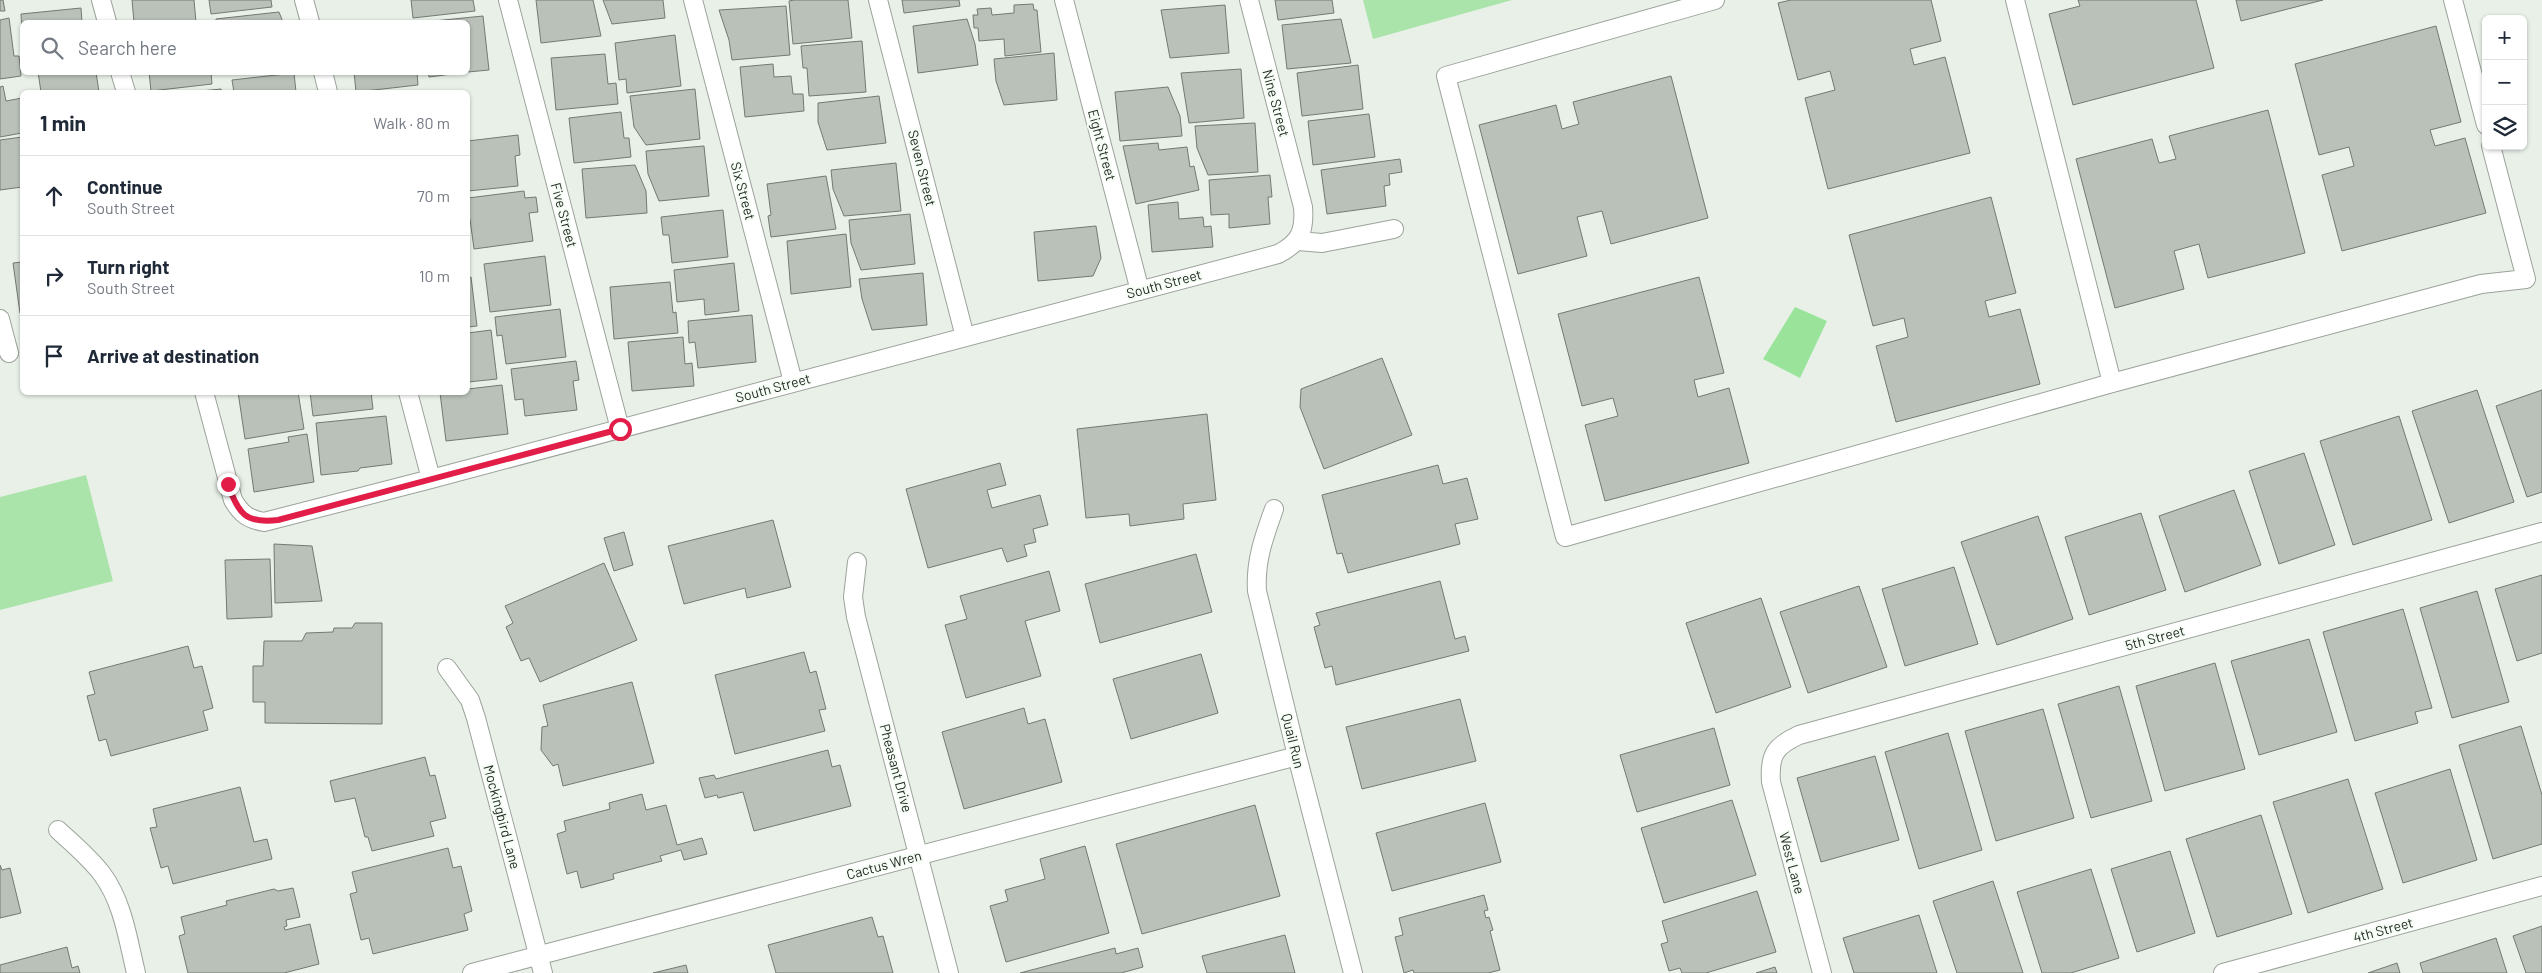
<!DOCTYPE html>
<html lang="en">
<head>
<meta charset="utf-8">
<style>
  body { margin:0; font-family:Barlow,sans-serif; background:#f2f2f3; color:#1f2937 }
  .controls { position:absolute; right:15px; top:15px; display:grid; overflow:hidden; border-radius:8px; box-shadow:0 1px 4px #0004 }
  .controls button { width:45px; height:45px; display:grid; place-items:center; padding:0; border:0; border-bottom:1px solid #e0e1e3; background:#fff; color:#1f2937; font:25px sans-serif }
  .stop { position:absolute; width:15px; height:15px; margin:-11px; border:4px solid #e11d48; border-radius:50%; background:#fff }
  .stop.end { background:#e11d48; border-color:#fff; box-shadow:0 1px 5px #0008 }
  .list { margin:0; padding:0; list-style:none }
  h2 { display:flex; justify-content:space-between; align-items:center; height:65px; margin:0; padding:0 20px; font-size:21px }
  h2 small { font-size:16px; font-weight:400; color:#747a83 }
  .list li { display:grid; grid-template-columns:32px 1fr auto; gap:15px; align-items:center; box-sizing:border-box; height:80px; padding:0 20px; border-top:1px solid #e0e1e3 }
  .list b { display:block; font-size:19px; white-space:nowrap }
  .list p { margin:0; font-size:16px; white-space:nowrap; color:#747a83 }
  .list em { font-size:16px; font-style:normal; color:#747a83 }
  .icon { flex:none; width:28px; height:28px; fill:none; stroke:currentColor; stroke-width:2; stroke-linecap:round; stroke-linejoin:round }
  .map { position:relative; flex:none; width:2542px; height:973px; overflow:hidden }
  .search { position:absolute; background:#fff; box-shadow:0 1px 4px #0004; left:20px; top:20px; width:450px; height:55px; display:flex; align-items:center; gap:12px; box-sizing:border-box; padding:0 18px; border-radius:8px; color:#747a83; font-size:19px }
  .panel { position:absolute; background:#fff; box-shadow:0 1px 4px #0004; left:20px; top:90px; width:450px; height:305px; border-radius:8px }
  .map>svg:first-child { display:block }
  .green { fill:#abe4ab }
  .water { fill:#99e49a }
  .building { fill:#b9c1b9; stroke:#737a72 }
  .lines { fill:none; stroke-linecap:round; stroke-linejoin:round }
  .lane-casing { stroke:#9ba39b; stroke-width:20 }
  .lane { stroke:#fff; stroke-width:18 }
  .route { stroke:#e11d48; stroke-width:6 }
  .labels { text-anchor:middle; stroke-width:4; stroke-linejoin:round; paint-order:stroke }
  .street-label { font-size:14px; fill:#262926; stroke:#f5fef5 }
</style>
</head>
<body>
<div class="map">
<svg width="2542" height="973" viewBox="0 0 2542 973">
  <rect width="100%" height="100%" fill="#e8f0e8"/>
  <path class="green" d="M1363,0H1512L1373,39Z
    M86,475L113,581L0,610V497Z"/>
  <path class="water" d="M1795,307L1827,321L1800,378L1763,359Z"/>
  <path class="building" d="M0,0H3L5,11H0Z
    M132,0H194L196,22H134Z
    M209,0H271L272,7L211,14Z
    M411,0H473L475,11L413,18Z
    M536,0H593L601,36L541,43Z
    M603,0H663L665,18L612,24Z
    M794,0H848L852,38L793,44L789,1Z
    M902,0H959L960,6L904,13Z
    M1275,0H1332L1334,13L1278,20Z
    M1791,0H1931L1941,41L1910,49L1914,65L1945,57L1970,153L1828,189L1805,98L1835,90L1830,71L1798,80L1778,3Z
    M2078,0H2196L2214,68L2073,105L2049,14L2080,6Z
    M2236,0H2323L2241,21Z
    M1033,4L1034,10H1037L1041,52L1005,56L1004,39L979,41L978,28H974L973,15H978L977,9L991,8L992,15L1014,13V5Z
    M1225,5L1229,53L1170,58L1161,10Z
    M786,6L790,55L732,60L729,40L719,10Z
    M81,8L82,22H22V35L21,14Z
    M279,12L283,22H216V19Z
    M483,16L489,70L468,72V22H424Z
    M9,18L14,56H19L21,76L0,79V20Z
    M967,19L975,44L978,65L918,73L913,26Z
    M1341,19L1351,63L1287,69L1282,25Z
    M2436,26L2461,122L2430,130L2435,146L2465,138L2486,213L2342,251L2322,175L2354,166L2349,147L2319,155L2295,64Z
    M675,35L681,86L627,93L626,79L619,80L615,43Z
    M862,41L866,92L809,96L807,68H803L801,46Z
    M1054,53L1057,100L1004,105L996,81L994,59Z
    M605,54L608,84L616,83L618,104L556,110L551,58Z
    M773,64L774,77L791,76L793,94H803L804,111L745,117L740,67Z
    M1358,65L1363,109L1302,116L1297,73Z
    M1241,69L1244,118L1189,123L1181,73Z
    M38,72H96L99,92H41Z
    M149,72H211L212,84L151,91Z
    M354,72H417L418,85L356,92Z
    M428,72H467L429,77Z
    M294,73L296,92H234L232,80Z
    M1671,76L1708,218L1611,244L1602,211L1577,217L1587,256L1518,274L1479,125L1556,105L1562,129L1579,124L1573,102Z
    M3,86L6,101L22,98V133L0,137V87Z
    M1168,87L1180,116L1182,136L1120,141L1115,92Z
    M221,89L222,92H191Z
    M695,89L700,139L646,145L634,127L630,96Z
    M879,96L886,143L827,150L818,122V103Z
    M2268,110L2305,253L2208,278L2199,244L2174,251L2184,289L2115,308L2076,159L2152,139L2159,163L2176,159L2169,136Z
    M621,112L624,138H629L631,157L574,163L569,118Z
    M1369,114L1375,157L1313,165L1308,121Z
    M1255,123L1258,172L1208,175L1197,148L1195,126Z
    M518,135L520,155L515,156L518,186L468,191V141Z
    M22,137V187L0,190V140Z
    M1158,143L1159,150L1187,147L1190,167L1194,166L1199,190L1136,204L1123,146Z
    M704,146L709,196L659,201L648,174L646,151Z
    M1400,159L1402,172L1389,174L1390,185L1384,186L1386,206L1327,214L1321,170Z
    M896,163L901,211L844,216L833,189L831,170Z
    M635,165L646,191L647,213L586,218L582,169Z
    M1270,175L1272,197H1268L1270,224L1229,228V214L1211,215L1209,180Z
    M826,176L836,229L771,237L768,216L771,215L767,184Z
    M524,191L525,198L536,197L538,212L529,213L533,241L474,249L470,219H468V198Z
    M1991,197L2016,293L1985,301L1989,317L2020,309L2040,384L1896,422L1876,346L1908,337L1904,318L1873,326L1849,235Z
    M1178,202L1179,219L1203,217L1204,227L1211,226L1213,247L1152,252L1148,205Z
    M723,210L728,257L672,263L669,235H663L661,217Z
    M910,214L915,264L861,270L851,243L849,220Z
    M1096,226L1101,258L1093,276L1038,281L1034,232Z
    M846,234L851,287L791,294L787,241Z
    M545,256L551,305L490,312L484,264Z
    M22,262V312L20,313L13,263Z
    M734,263L739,311L705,315L704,299L677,302L674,270Z
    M923,273L927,325L872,330L862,299L859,279Z
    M471,277L477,326L468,327V278Z
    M1699,277L1724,373L1694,380L1698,397L1729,388L1749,463L1605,501L1585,425L1618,416L1613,398L1582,406L1558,314Z
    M670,282L673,313L676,312L678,333L614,339L610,287Z
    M560,309L566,357L506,364L502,335L497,336L495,317Z
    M752,315L756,362L698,368L695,342L689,343L688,321Z
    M491,330L497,379L468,382V333Z
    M683,337L685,364L692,363L694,386L632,391L628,342Z
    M1382,358L1412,435L1324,469L1300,407L1301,389Z
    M576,361L579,380L573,381L577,410L525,416L523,399L515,400L511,369Z
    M502,385L508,434L446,441L440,393L468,392V389Z
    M2477,390L2514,502L2449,523L2412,411Z
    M2542,390V492L2527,497L2496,406Z
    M238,392H298L304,429L245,439Z
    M310,392H371L373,409L313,416Z
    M1207,414L1216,500L1183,504L1184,519L1130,526L1129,514L1086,518L1077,429Z
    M386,416L392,464L360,468L358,471L321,475L316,423Z
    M2399,416L2432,520L2353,545L2320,441Z
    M307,434L314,482L254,492L248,449L289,442L288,437Z
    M2304,453L2335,545L2279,564L2249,471Z
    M1000,463L1006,485L987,490L992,508L1040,495L1048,525L1033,529L1036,542L1024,545L1027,556L1007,562L1002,548L928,568L906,489Z
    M1438,465L1443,484L1467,478L1478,519L1455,524L1460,544L1348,573L1342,553L1337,554L1322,495Z
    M2234,490L2261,565L2185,592L2159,516Z
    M2141,513L2166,590L2089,615L2065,537Z
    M2038,516L2073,619L1997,645L1961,542Z
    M773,520L791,587L747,598L745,588L684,604L668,546Z
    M624,532L633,565L614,571L604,538Z
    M274,544L312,546L322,601L275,603Z
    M1196,554L1212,612L1100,643L1085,584Z
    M270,559L272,617L227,619L225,560Z
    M604,563L637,640L540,682L529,658L521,661L506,627L513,623L505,606Z
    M1954,567L1978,644L1905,666L1882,589Z
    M1049,571L1060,611L1025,621L1041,676L966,698L945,625L967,619L960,596Z
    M2542,575V653L2517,661L2495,589Z
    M1440,581L1455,639L1465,636L1469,651L1336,685L1332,666L1325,668L1314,627L1320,625L1316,613Z
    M1859,586L1887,667L1808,693L1780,612Z
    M2477,591L2509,702L2452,718L2420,608Z
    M1761,598L1791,687L1716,713L1686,623Z
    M2403,609L2432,708L2415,712L2418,723L2355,741L2323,632Z
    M355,623H382V724L265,723V702H253V666H263L264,641H302L306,633L333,632L334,628H352Z
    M2309,639L2337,732L2259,755L2231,661Z
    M188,646L194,668L202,666L213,708L203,711L208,730L111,756L106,739L99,741L87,696L95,694L89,672Z
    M804,652L810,673L816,671L826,709L819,710L825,731L735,754L715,675Z
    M1201,654L1218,713L1131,739L1113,679Z
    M2215,663L2245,769L2165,791L2136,686Z
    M632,682L654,763L563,786L558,764L553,766L541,750L542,727L548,726L543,705Z
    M2119,686L2152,801L2091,818L2058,704Z
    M1460,699L1476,761L1362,789L1346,727Z
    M1024,708L1028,724L1045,719L1062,782L964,809L942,732Z
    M2043,709L2074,818L1996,841L1965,731Z
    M2521,726L2542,795V844L2493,859L2459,745Z
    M1714,728L1730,785L1637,812L1620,755Z
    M1948,733L1982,850L1919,869L1885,752Z
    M828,750L832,767L840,765L851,806L754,831L743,792L718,798L717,795L705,798L699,778L714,775L716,779Z
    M1875,756L1899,840L1821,862L1797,778Z
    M425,757L430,776L435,775L446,818L430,822L434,836L372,851L368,837H365L355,798L335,802L330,781Z
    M2450,769L2477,860L2403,883L2375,793Z
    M2348,779L2383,889L2308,913L2273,802Z
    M240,787L254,842L267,839L272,859L173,884L168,866L161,868L150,828L157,827L153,809Z
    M642,794L646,810L666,805L677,845L702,838L707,854L684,860L681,850L660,856L662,861L613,874L614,879L581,888L577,871L567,874L557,834L566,831L564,821L610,809L609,803Z
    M1732,800L1756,875L1664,903L1641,828Z
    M1485,803L1501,862L1392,891L1376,833Z
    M1255,805L1280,896L1142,934L1116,844Z
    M2261,815L2292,914L2217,937L2186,839Z
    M1085,846L1109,933L1006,962L990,906L1008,901L1005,890L1045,879L1040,859Z
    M448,848L453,868L461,866L472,911L464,914L468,930L373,954L369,938L361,940L350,894L357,892L352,872Z
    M2170,851L2195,933L2137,952L2111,869Z
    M0,865L2,870L10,868L21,913L0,918Z
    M2091,869L2119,958L2071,973H2042L2017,892Z
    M1993,881L2023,973H1957L1933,901Z
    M293,888L300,917L286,920L287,926L284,927L285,930L310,924L319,964L284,973H188L179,936L185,934L181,917L227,905L226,901L274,889L278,891Z
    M1757,891L1776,952L1706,973H1682L1680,968L1669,971L1661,944L1668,942L1662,921Z
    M1484,895L1488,910L1484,911L1486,918L1489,917L1493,930L1490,931L1500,970L1488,973H1414L1413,970L1404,973L1395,937L1403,935L1399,918Z
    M1919,915L1937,973H1854L1843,938Z
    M872,917L878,937L883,936L893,973H776L768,945Z
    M2542,926V973H2526L2513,936Z
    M1285,935L1295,973H1207L1202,956Z
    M2496,938L2507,973H2423L2420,963Z
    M67,947L72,968L78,966L80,973H0V965Z
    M1115,948L1116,954L1138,948L1143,967L1121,973H1020Z
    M2397,963L2400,973H2368Z
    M686,965L688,973H653Z
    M1775,967L1777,973H1756Z"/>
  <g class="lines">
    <g class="lane-casing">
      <path id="lane" d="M101,0L107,22
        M304,0L310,22
        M508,0L620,429
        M693,0L793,382
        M878,0L965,337
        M1064,0L1140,291
        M1715,0L1446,76L1565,537L2112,383L2481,284L2526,279L2491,146
        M2015,0L2112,383
        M2453,0L2486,125
        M120,72L126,92
        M323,72L328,92
        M1298,241L1322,243L1394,229
        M0,319L9,353
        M204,392L233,500C241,514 248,519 264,522L431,479L1278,254C1300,243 1305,231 1303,207L1249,0
        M408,392L431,479
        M1274,509C1264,537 1255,561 1257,591L1297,756L1353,973
        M857,562L853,597L856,617L949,973
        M447,668L470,700L476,718L543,973
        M58,830C73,844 89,857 102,874C123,902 128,940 136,973
        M472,973L1297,756
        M1822,973L1771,782C1769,755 1775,746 1799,735L2542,532
        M2223,973L2542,886"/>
    </g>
    <use href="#lane" class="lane"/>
  </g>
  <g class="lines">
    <path class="route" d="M228,484C238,514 246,524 278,520L620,429"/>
  </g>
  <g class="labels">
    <g class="street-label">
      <text transform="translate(1276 103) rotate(75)" y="5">Nine Street</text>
      <text transform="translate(1102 145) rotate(75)" y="5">Eight Street</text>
      <text transform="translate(922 168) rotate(76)" y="5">Seven Street</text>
      <text transform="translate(743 191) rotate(75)" y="5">Six Street</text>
      <text transform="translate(564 215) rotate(75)" y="5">Five Street</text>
      <text transform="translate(1164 284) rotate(-15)" y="5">South Street</text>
      <text transform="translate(773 388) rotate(-15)" y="5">South Street</text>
      <text transform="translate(2155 638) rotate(-15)" y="5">5th Street</text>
      <text transform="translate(1293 741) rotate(76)" y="5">Quail Run</text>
      <text transform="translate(896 768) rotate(75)" y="5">Pheasant Drive</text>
      <text transform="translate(502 817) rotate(75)" y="5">Mockingbird Lane</text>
      <text transform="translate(1792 863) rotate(75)" y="5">West Lane</text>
      <text transform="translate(884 865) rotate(-15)" y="5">Cactus Wren</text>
      <text transform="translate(2383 930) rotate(-15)" y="5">4th Street</text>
    </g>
  </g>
</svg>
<div class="controls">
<button>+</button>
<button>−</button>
<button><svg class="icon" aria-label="layers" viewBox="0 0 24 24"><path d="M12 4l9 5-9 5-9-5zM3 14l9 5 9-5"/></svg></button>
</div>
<div class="stop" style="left:620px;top:429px"></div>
<div class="stop end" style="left:228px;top:484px"></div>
<div class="search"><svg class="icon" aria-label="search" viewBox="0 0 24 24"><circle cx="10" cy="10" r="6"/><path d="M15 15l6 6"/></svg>Search here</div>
<section class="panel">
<h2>1 min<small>Walk · 80 m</small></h2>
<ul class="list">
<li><svg class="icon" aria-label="ahead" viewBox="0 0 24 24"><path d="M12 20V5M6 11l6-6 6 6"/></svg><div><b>Continue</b><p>South Street</p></div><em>70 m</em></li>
<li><svg class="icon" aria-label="right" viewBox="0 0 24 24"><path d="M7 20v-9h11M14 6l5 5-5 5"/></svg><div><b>Turn right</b><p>South Street</p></div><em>10 m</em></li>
<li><svg class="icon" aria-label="arrive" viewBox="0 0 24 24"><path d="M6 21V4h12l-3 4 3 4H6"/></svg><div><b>Arrive at destination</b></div></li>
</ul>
</section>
</div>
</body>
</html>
